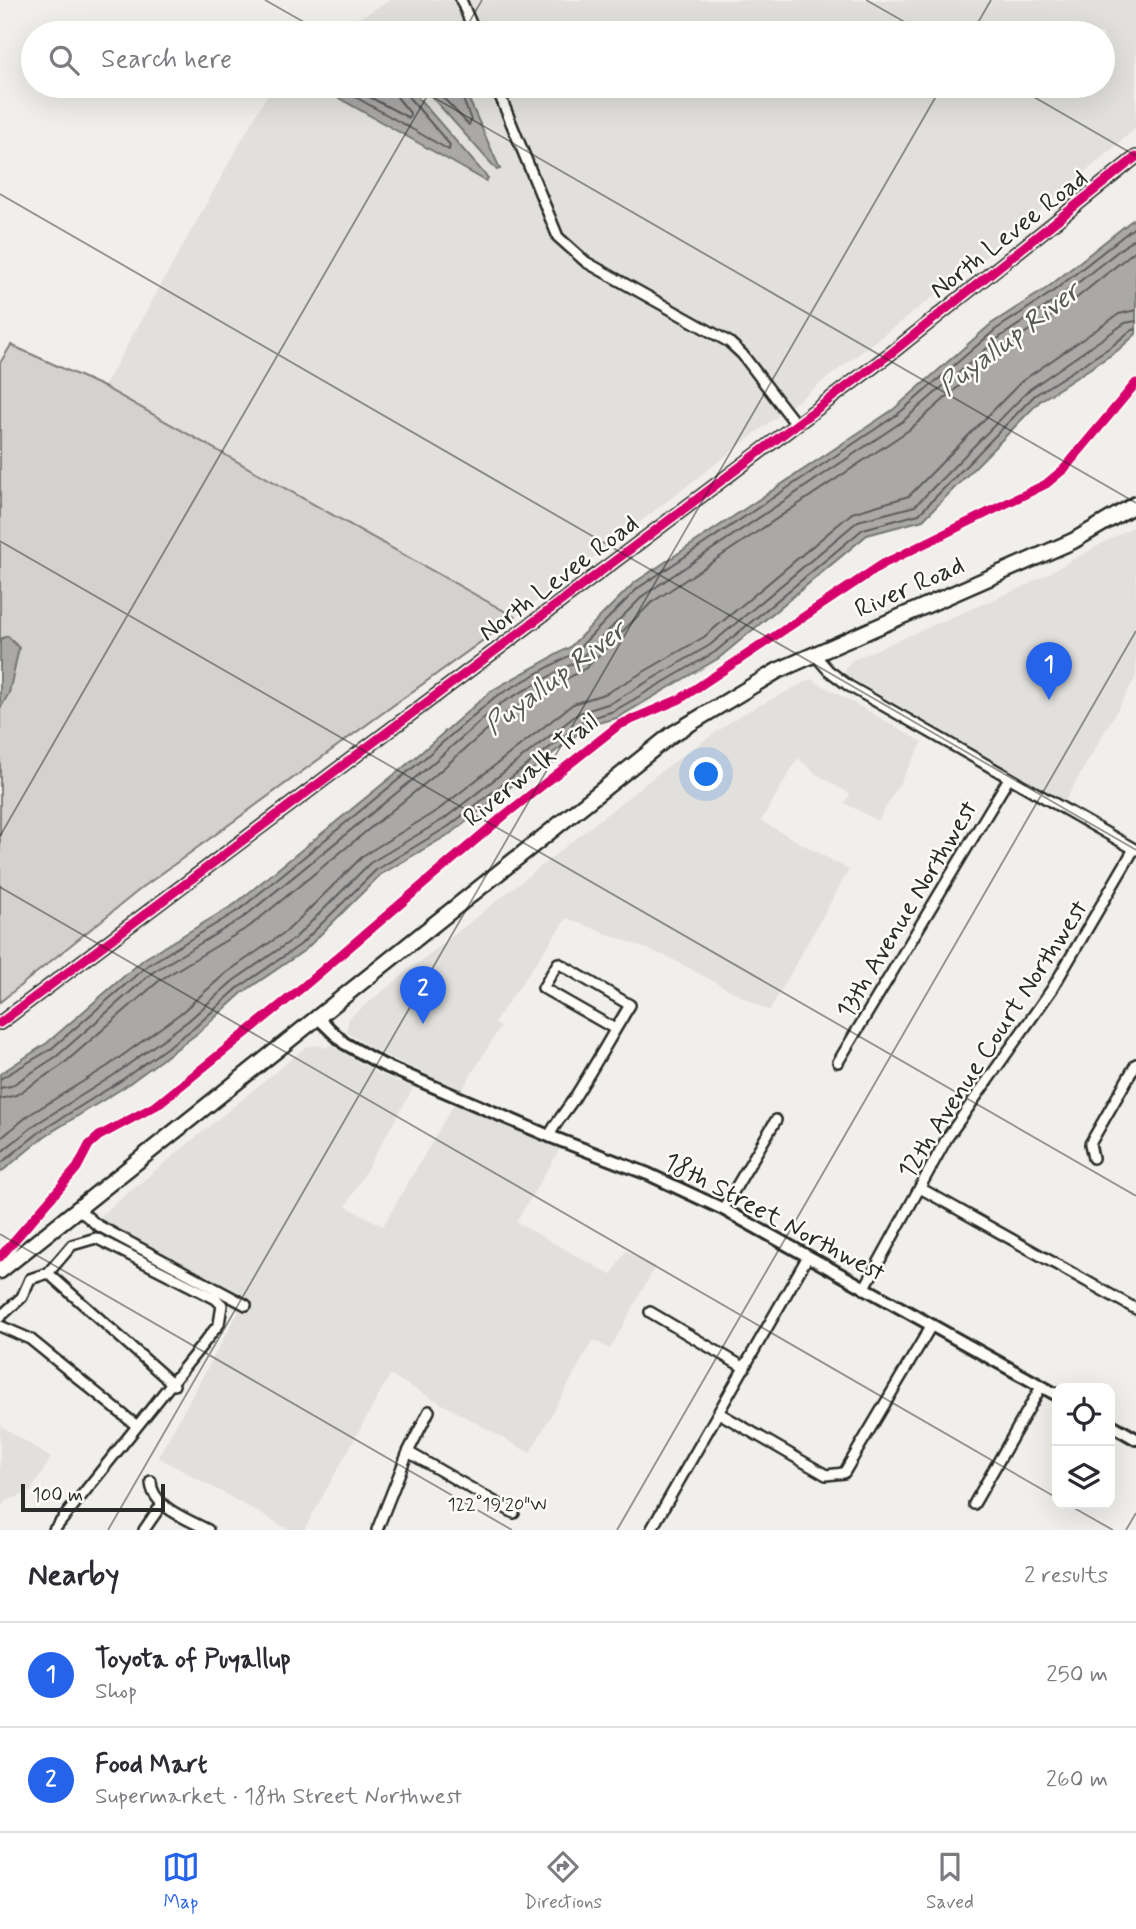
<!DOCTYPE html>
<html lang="en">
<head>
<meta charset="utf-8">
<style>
  body { margin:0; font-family:Mynerve,sans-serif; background:#f7f7f7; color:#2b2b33 }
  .controls { position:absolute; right:21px; bottom:21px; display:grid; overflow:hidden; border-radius:14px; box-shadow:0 7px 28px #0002 }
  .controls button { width:63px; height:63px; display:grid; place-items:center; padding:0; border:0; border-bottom:2px solid #e1e1e2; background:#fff; color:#2b2b33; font:35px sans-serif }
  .scale { position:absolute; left:21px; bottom:18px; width:144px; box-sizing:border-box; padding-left:7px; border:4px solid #2b2b2b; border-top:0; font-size:19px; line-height:24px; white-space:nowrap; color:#2b2b2b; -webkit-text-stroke:5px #fdfcf7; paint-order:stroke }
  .you { position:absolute; left:707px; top:775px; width:24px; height:24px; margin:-18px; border:5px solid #fff; border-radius:50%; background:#1a73e8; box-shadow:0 0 0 10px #1a73e833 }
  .badge { display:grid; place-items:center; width:46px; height:46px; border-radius:50%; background:#2563eb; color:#fff; font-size:23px; font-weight:700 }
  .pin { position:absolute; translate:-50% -58px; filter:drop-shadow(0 2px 4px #0008) }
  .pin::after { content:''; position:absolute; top:37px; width:24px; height:21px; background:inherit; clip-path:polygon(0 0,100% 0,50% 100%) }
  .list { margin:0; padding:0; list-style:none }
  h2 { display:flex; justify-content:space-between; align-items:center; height:91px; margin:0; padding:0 28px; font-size:30px }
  h2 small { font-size:23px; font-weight:400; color:#7c7c81 }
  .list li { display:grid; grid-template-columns:46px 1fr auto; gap:21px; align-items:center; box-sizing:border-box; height:105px; padding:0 28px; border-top:2px solid #e1e1e2 }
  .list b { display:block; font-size:26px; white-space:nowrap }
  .list p { margin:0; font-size:23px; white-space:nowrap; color:#7c7c81 }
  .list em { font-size:23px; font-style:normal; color:#7c7c81 }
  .icon { flex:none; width:38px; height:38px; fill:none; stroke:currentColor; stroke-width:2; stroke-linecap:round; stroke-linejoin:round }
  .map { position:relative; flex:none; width:1136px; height:1530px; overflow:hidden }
  .search { position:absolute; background:#fff; box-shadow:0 7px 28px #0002; left:21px; right:21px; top:21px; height:77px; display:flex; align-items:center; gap:18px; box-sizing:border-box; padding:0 24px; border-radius:38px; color:#7c7c81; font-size:26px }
  .sheet { height:301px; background:#fff }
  nav { display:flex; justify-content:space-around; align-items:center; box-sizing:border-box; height:98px; border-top:2px solid #e1e1e2; background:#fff; font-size:19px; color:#7c7c81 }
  nav a { display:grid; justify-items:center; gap:4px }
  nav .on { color:#2563eb }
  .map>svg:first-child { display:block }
  .built { fill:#e1e0dc }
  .green { fill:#d3d2cf; stroke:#7f7e7d; stroke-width:2 }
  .water { fill:#aaa9a7; stroke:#777775; stroke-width:2 }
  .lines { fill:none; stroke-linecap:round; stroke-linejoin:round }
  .shore { stroke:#5e5d5d; stroke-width:2 }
  .minor-casing { stroke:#2b2b2b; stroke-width:14 }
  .tertiary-casing { stroke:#2b2b2b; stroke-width:16 }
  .primary-casing { stroke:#2b2b2b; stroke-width:19 }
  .minor { stroke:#fdfcf7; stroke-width:9 }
  .tertiary { stroke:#fdfcf7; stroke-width:10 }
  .primary { stroke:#fdfcf7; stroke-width:14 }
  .cycleway-casing { stroke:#fdfcf7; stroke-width:13 }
  .cycleway { stroke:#d6006c; stroke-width:9 }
  .ticks { fill:none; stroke:#2b2b2b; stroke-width:2; stroke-opacity:0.45 }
  .labels { text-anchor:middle; stroke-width:5; stroke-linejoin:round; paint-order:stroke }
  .street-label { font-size:26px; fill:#2b2b2b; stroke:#fdfcf7 }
  .water-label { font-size:28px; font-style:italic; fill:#575756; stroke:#fdfcf7 }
  .ticks-label { font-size:18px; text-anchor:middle; fill:#2b2b2b; stroke:#fdfcf7; stroke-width:5; stroke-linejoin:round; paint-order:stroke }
</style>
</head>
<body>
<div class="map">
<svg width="1136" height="1530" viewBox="0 0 1136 1530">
  <rect width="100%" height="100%" fill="#f0efeb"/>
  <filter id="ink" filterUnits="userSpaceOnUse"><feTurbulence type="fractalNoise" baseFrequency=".0143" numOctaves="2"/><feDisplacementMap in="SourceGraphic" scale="14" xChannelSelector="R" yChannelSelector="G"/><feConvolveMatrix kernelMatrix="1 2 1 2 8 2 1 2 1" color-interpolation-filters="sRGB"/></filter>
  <g filter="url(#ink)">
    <path class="built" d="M390,0H1136V128L1006,241L516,617L104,387L272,86H1103V33H334Z
      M1136,525V677L1065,801L846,675V668L852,660L1025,586Z
      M811,679L923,742L878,821L845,803L850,794L815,773L798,758L761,821L849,870L769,1011L670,958L567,918L494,1023L500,1027L462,1090L376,1051L346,1032L349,1018L660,772L739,716Z
      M330,1044L377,1073L413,1088L346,1206L383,1226L454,1104L561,1147L516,1222L611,1275L626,1251L655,1267L610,1349L593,1340L530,1453L390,1375L304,1530H290L158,1457L239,1311L178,1277L186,1270L103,1221L100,1216L306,1047L318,1045L327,1048Z
      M0,1425L51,1458L31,1491L5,1502L0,1509Z"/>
    <path class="green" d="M11,345L104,387L515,617L143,887L0,1002V363Z"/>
    <path class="water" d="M332,86H408L488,178L486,181L330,93Z
      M422,86H463L500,169L497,170Z
      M1136,217V334L1117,351L1040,401L923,520L867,535L719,658L617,718L589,725L453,832L380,875L305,950L242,993L198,1033L123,1088L45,1136L0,1173V1074L47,1043L144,959L235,904L416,757L491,691L570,647L634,583L894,409L991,324L1047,288Z
      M8,636L19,648L9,693L0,709V639Z"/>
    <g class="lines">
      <path class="shore" d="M336,86L449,150L450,145L405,93L403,86
        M349,86L409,118L410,113L397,97L394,86
        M432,86L469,125L471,120L458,86
        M0,1079L51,1049L148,965L239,910L420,762L495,697L574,653L638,588L898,414L995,330L1051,293L1136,226
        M0,1088L11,1086L57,1056L153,972L244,917L426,769L500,704L579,660L644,595L903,421L1000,337L1056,300L1136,237
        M0,1099L16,1095L61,1066L160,980L250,926L433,777L506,713L586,668L651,603L909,430L1006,345L1063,309L1136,250
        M0,1139L29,1115L108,1066L181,1013L226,973L288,930L364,855L438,810L573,704L607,693L704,637L852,513L909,496L1022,381L1119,314L1136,310
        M0,1153L36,1124L114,1075L188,1021L233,981L295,938L370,863L444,819L579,713L611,703L710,645L858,521L915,506L1030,389L1125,323L1136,321
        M0,1164L41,1131L119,1082L194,1028L238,988L300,945L376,870L449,826L585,720L614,711L715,652L863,529L919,514L1035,395L1112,346L1130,331L1136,329"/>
      <g class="minor-casing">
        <path id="minor" d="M461,0L475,33
          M496,86L558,237L586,262L729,342L742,354L795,423
          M814,654L828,670L849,686L1136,850
          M838,1062L1009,778
          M549,1136C556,1122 565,1112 573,1100C593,1069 611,1036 630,1005L558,963L543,988L615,1029
          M1093,1158L1090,1144L1136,1064
          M920,1188L1136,1309
          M77,1208L97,1225L246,1305
          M723,1209L776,1120
          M48,1273L174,1385
          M864,1289L947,1138L1052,989L1134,849
          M650,1312L745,1368
          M0,1317L22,1297L30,1279L48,1273L72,1245L96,1238L216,1299L222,1305L219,1324L54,1530
          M0,1326L30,1339L137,1426
          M719,1413L826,1475L844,1473L931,1326
          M408,1452L514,1513
          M151,1481C151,1507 188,1519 208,1530
          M974,1504L1041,1387
          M144,1530L162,1504
          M377,1530L408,1452L429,1411
          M651,1530L807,1258"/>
      </g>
      <g class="tertiary-casing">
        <path id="tertiary" d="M317,1017L344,1043L383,1065L549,1136L648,1174L723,1209L1057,1395
          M0,1023L890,354L1136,157
          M1110,1424L1136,1439"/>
      </g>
      <g class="primary-casing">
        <path id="primary" d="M0,1271L671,735L777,671L1073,541L1136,504"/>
      </g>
      <use href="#minor" class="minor"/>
      <use href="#tertiary" class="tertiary"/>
      <use href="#primary" class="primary"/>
      <g class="cycleway-casing">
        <path id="cycleway" d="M0,1023L890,354L1136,157
          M0,1257L77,1168L89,1145L99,1136L157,1105L304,986L506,814L619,725L680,699L883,564L1046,484L1064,469L1136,383"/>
      </g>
      <use href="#cycleway" class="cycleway"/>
    </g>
  </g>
  <path class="ticks" d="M265,0L323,33M866,0L924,33M463,33L482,0M972,33L991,0M414,86L1136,503M1015,86L1136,156M0,194L1136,850M0,541L1136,1196M0,836L433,86M0,887L1057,1498M0,1234L512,1530M1067,1504L1113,1530M108,1530L942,86M617,1530L1136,631M1126,1530L1136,1513"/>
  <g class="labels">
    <g class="street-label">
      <text transform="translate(1008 233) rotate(-38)" y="9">North Levee Road</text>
      <text transform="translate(558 577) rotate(-37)" y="9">North Levee Road</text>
      <text transform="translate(909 586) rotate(-24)" y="9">River Road</text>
      <text transform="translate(530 769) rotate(-39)" y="9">Riverwalk Trail</text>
      <text transform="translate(906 909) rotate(-59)" y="9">13th Avenue Northwest</text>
      <text transform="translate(992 1039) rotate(-57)" y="9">12th Avenue Court Northwest</text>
      <text transform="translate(775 1216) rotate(28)" y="9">18th Street Northwest</text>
    </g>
    <g class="water-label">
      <text transform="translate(1008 338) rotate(-37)" y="10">Puyallup River</text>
      <text transform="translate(554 677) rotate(-37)" y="10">Puyallup River</text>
    </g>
  </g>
  <g class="ticks-label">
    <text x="497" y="1510">122°19'20"W</text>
  </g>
</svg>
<div class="controls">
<button><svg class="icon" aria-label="locate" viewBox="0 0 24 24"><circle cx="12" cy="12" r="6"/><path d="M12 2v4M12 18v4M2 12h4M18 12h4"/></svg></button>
<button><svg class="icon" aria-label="layers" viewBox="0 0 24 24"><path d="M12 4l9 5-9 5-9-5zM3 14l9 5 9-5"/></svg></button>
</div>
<div class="scale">100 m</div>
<div class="you"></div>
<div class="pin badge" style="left:1049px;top:700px">1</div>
<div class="pin badge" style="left:423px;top:1024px">2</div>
<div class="search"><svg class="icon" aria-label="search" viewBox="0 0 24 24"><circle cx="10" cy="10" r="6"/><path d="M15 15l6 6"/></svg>Search here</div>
</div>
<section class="sheet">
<h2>Nearby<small>2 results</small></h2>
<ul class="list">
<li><span class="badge">1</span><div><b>Toyota of Puyallup</b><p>Shop</p></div><em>250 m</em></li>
<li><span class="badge">2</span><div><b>Food Mart</b><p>Supermarket · 18th Street Northwest</p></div><em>260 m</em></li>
</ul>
</section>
<nav>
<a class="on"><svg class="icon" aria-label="map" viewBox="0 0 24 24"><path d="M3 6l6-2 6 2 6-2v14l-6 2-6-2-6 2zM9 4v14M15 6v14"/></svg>Map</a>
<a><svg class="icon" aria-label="directions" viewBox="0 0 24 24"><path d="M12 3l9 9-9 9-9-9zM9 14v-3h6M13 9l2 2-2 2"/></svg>Directions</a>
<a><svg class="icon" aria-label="saved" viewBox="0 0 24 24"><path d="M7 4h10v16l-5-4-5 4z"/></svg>Saved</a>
</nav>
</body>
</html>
